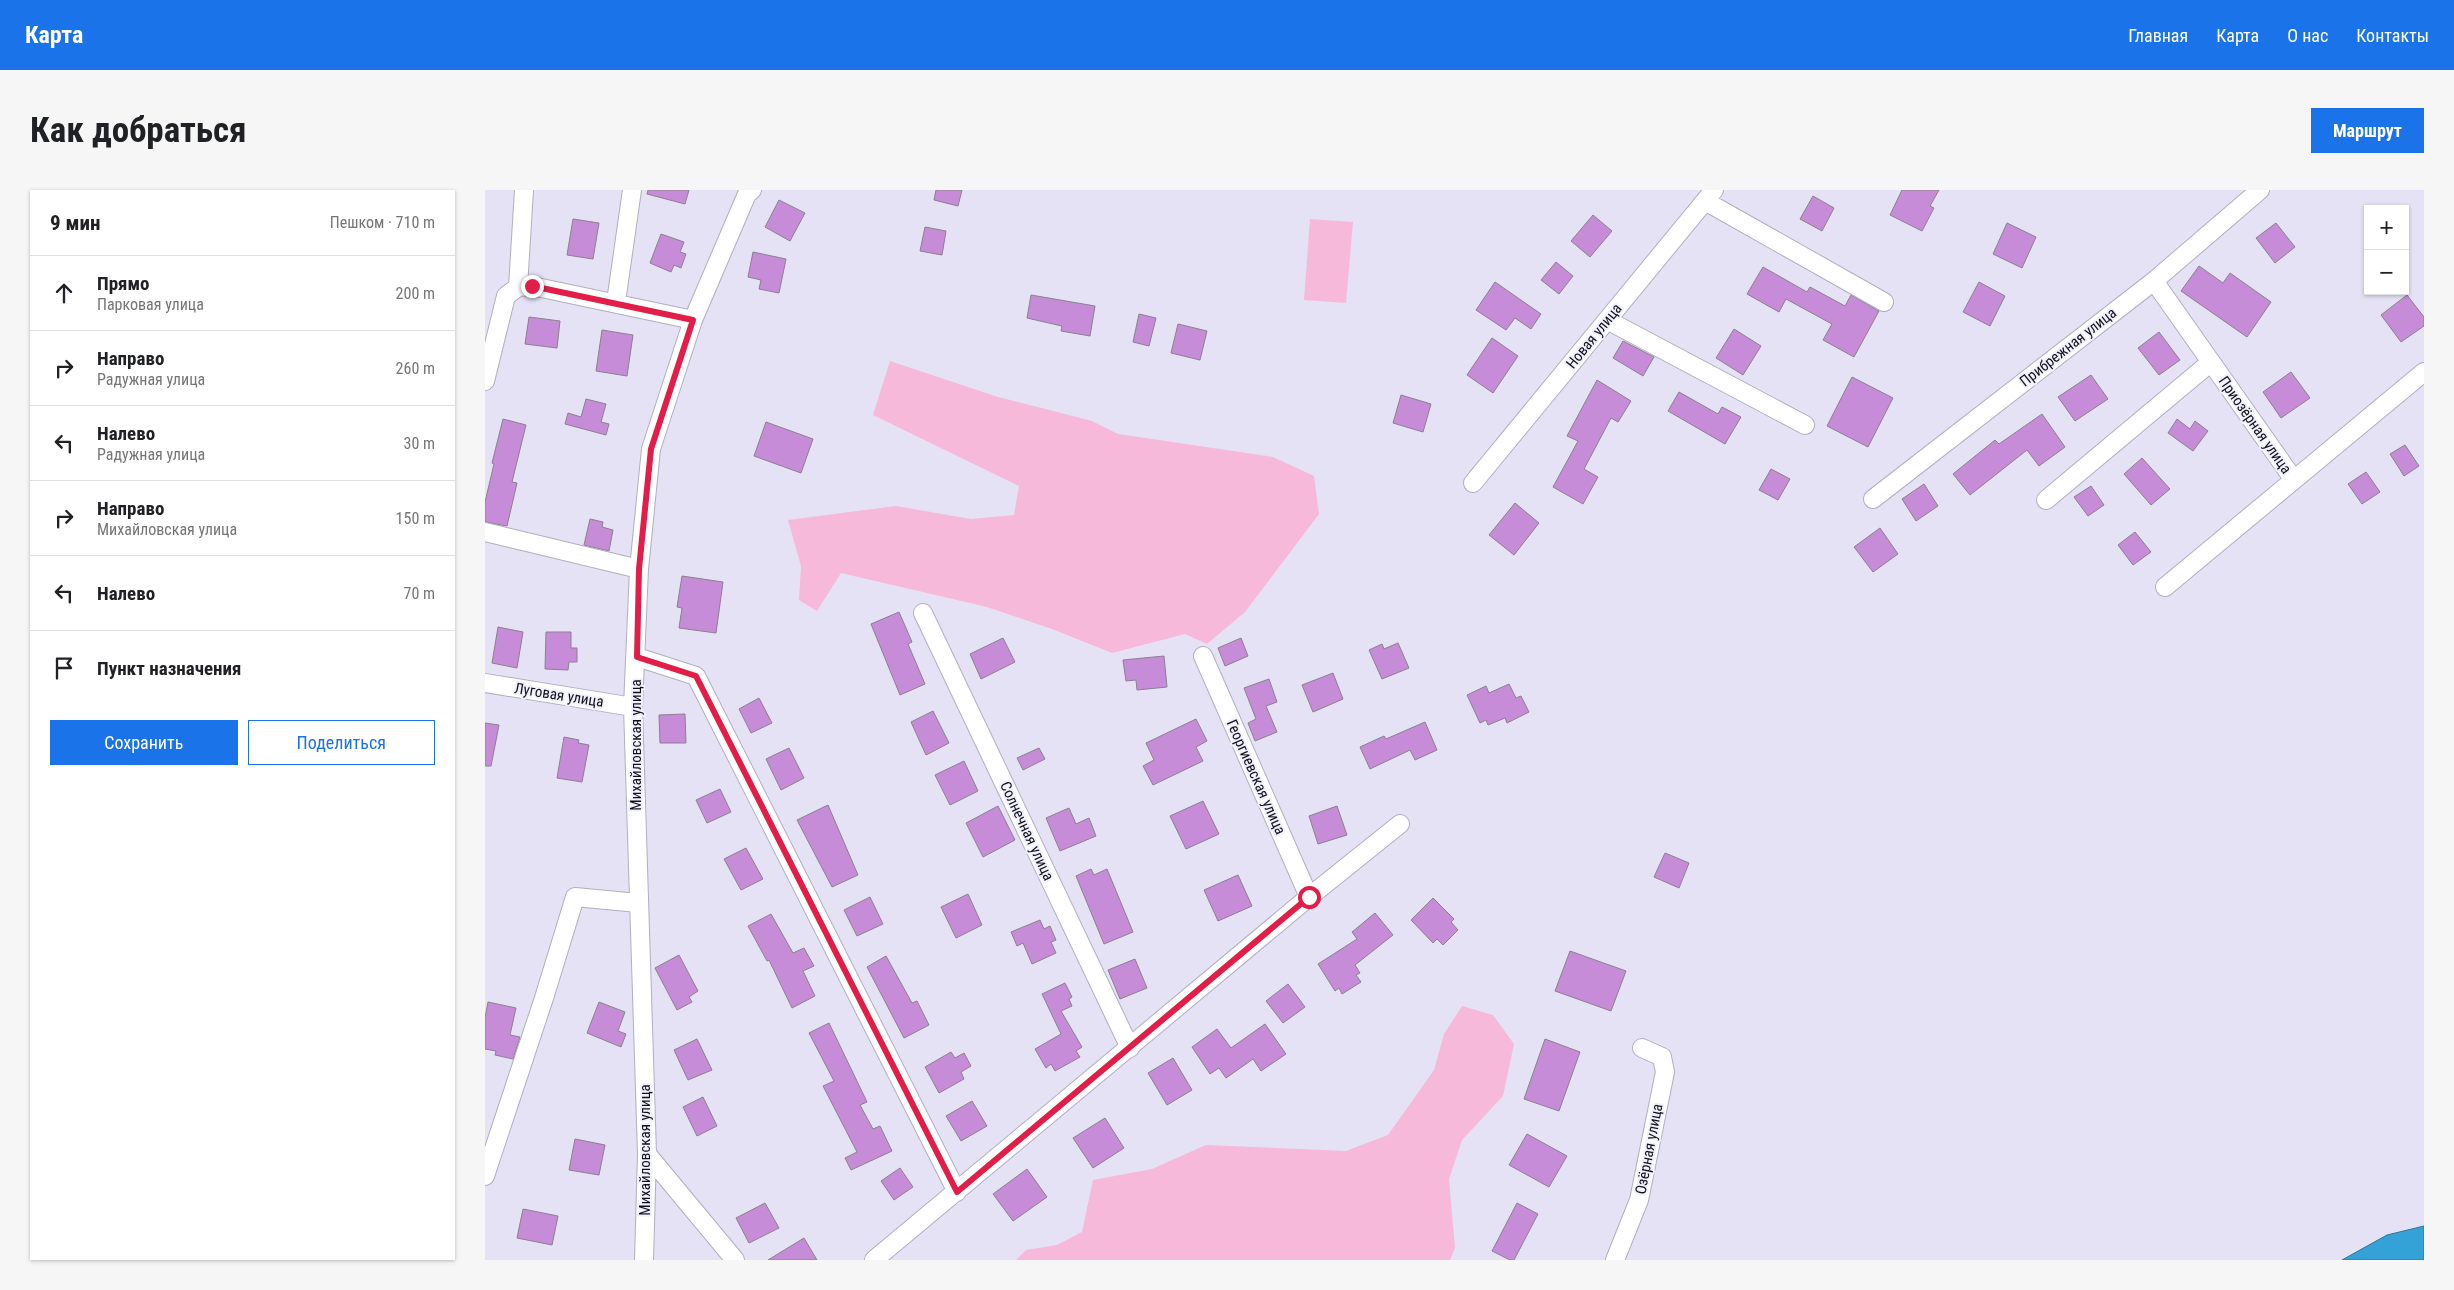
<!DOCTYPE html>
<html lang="ru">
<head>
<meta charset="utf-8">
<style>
  body { margin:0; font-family:"Roboto Condensed",sans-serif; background:#f6f6f6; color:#202124 }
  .controls { position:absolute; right:15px; top:15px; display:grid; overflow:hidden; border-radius:0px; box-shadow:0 1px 4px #0004 }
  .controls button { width:45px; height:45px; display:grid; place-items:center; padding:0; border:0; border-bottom:1px solid #e0e0e0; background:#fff; color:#202124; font:25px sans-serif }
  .stop { position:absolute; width:15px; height:15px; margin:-11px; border:4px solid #e11d48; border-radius:50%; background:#fff }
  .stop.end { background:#e11d48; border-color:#fff; box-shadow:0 1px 5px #0008 }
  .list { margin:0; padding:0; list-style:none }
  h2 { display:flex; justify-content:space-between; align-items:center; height:65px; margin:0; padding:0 20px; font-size:21px }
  h2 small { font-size:16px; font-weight:400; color:#757577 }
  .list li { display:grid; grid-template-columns:32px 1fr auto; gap:15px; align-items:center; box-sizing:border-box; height:75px; padding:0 20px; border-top:1px solid #e0e0e0 }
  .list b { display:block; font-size:19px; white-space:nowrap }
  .list p { margin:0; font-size:16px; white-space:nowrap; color:#757577 }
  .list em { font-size:16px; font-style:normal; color:#757577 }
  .actions { display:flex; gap:10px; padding:15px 20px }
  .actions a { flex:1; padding:11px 0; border:1px solid #1a73e8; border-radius:0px; text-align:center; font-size:18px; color:#1a73e8 }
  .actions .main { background:#1a73e8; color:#fff }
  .icon { flex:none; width:28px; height:28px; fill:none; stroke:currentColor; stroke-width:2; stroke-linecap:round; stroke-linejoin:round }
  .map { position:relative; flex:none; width:1939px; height:1070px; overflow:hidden; border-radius:0px }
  header { display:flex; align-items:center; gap:30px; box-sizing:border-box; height:70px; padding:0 25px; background:#1a73e8; color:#fff }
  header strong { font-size:24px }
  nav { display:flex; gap:28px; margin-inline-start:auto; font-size:18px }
  .intro { display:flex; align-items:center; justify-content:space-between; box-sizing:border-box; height:120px; padding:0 30px }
  h1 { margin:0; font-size:35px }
  .button { padding:12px 22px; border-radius:0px; background:#1a73e8; color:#fff; font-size:18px; font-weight:700 }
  main { display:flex; gap:30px; padding:0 30px }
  aside { flex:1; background:#fff; border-radius:0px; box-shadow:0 1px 4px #0004 }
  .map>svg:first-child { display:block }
  .green { fill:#f7b9d9 }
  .water { fill:#35a2d7; stroke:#2a769d }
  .building { fill:#c68cd8; stroke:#8b808e }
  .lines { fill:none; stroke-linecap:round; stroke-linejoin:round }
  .street-casing { stroke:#b0afc0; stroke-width:20 }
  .street { stroke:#fff; stroke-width:18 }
  .route { stroke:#e11d48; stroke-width:6 }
  .labels { text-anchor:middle; stroke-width:4; stroke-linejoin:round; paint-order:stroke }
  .street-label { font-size:15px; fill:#101016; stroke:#f1f0fe }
</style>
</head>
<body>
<header>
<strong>Карта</strong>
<nav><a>Главная</a><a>Карта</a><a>О нас</a><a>Контакты</a></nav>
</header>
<div class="intro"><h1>Как добраться</h1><a class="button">Маршрут</a></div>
<main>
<aside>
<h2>9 мин<small>Пешком · 710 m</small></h2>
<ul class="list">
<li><svg class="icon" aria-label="ahead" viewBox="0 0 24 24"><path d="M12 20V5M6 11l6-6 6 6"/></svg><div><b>Прямо</b><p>Парковая улица</p></div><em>200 m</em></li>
<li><svg class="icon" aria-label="right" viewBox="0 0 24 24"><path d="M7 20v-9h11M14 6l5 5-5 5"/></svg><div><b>Направо</b><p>Радужная улица</p></div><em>260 m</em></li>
<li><svg class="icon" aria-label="left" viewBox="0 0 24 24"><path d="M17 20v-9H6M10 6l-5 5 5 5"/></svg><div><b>Налево</b><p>Радужная улица</p></div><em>30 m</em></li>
<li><svg class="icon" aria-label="right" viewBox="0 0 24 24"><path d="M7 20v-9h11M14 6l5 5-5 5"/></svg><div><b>Направо</b><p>Михайловская улица</p></div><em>150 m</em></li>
<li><svg class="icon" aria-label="left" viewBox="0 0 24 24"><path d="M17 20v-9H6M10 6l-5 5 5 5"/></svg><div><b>Налево</b></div><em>70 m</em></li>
<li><svg class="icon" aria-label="arrive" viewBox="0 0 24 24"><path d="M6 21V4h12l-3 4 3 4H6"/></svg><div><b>Пункт назначения</b></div></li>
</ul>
<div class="actions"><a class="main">Сохранить</a><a>Поделиться</a></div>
</aside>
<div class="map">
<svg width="1939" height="1070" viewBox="0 0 1939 1070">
  <rect width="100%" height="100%" fill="#e4e2f4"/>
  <path class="green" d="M825,29L868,32L861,113L819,110Z
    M405,171L513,207L607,231L633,244L788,267L829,286L834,324L760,422L722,454L700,444L627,463L567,439L502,417L356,383L332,421L314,410L316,376L303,330L411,316L486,329L529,325L534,296L388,225Z
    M977,816L1008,825L1029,854L1018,906L977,950L964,989L970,1058L965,1070H531L541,1060L572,1055L597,1042L608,990L667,979L721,955L861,961L903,945L949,880L959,844Z"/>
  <path class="water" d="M1939,1036V1070H1857L1902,1045Z"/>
  <path class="building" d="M163,0H204L200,14L162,4Z
    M451,0H477L473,16L449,10Z
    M1417,0H1454L1445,16L1449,18L1437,41L1405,25Z
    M1328,6L1349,18L1337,41L1315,29Z
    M294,10L320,23L305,51L280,37Z
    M1108,25L1127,41L1105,67L1086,51Z
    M88,29L114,33L108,69L82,65Z
    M1522,33L1551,47L1537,78L1508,64Z
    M1791,33L1810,57L1790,73L1771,48Z
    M440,37L461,41L457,65L435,61Z
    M176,44L199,52L195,62L201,64L196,78L189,75L186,82L165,73Z
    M268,62L301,69L294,103L274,99L276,90L263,87Z
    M1071,72L1088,86L1074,104L1056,90Z
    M1714,76L1738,93L1745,83L1786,112L1762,147L1696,101Z
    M1278,77L1322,102L1325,97L1360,116L1366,105L1394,121L1369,167L1338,150L1347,134L1301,109L1294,122L1262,104Z
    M1010,92L1056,124L1046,139L1030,128L1021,140L991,120Z
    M1494,92L1520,106L1505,136L1478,122Z
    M546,105L610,116L605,146L576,141L577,136L542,128Z
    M1922,105L1939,127V136L1916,152L1896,125Z
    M654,124L671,128L664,156L648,152Z
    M44,127L75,131L72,158L40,154Z
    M693,134L722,141L715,170L686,163Z
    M1249,139L1276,156L1258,185L1231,168Z
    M117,140L148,145L142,186L111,181Z
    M1674,142L1695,170L1674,185L1653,158Z
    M1007,148L1033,166L1008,203L982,185Z
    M1138,151L1169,167L1158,186L1128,168Z
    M1806,182L1825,208L1796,228L1778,202Z
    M1606,185L1623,209L1590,231L1573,207Z
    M1367,187L1408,208L1383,257L1342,236Z
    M1112,190L1146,211L1133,232L1126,228L1099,279L1113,287L1098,314L1068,297L1093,251L1082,246Z
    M1194,202L1233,224L1237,217L1256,227L1240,254L1183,221Z
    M916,205L946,214L938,242L908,233Z
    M101,209L121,214L116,232L124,234L121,245L80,234L83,223L96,227Z
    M1557,224L1580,257L1554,276L1542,260L1485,305L1468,284L1510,250L1514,254Z
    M18,229L41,235L27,292L32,293L22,336L0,332V312L9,274L7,273Z
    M1692,229L1705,239L1710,231L1723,241L1708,261L1683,243Z
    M281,232L328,249L316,283L269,266Z
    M1920,255L1934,276L1919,286L1905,264Z
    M1657,268L1685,299L1666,315L1639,284Z
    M1286,279L1305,289L1293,310L1274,300Z
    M1881,282L1895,302L1877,314L1863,294Z
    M1439,294L1453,316L1431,331L1417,309Z
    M1606,296L1619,315L1603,326L1589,307Z
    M1030,313L1054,333L1029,365L1004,345Z
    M105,329L118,332L117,337L128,340L124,361L99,355Z
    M1395,338L1413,364L1388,382L1369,357Z
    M1650,342L1666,362L1648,375L1633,355Z
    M197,386L238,392L231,443L194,438L197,418L192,417Z
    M414,422L427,452L423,454L440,494L415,505L386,434Z
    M13,437L38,442L32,478L7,473Z
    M61,442H86V458H92V472H84L83,480L60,479Z
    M518,448L530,472L496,489L485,464Z
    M756,448L763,466L740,476L733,458Z
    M913,453L924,478L897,489L884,460L897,454L899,459Z
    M679,466L682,497L652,500L651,490L641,491L638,470Z
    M848,483L858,509L828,522L817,495Z
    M784,489L792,512L781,516L792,542L770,551L763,533L771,529L759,498Z
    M1024,494L1031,508L1036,506L1044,522L1022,533L1020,528L1003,535L1001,530L995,533L982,505L1001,496L1004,503Z
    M274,508L287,533L266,543L254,519Z
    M448,521L464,553L441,565L426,532Z
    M200,524L201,553H175L174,525Z
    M711,529L722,551L711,557L718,571L668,595L658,576L669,570L661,553Z
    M940,532L952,560L930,570L925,560L885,579L875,557L899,546L901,549Z
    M0,533L14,535L6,576H0Z
    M79,547L94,550L93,553L104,555L97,592L72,588Z
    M304,558L319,588L296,600L281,569Z
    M554,558L560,569L538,580L532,568Z
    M479,571L493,601L465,615L450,585Z
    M235,599L246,622L222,633L211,610Z
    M718,611L734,644L701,659L685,626Z
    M343,615L373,685L347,697L312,630Z
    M513,616L530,650L498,667L481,633Z
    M852,616L862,645L833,654L824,626Z
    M584,618L591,634L604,628L611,646L575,661L561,628Z
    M261,658L278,689L256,700L239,669Z
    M1180,663L1204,673L1194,698L1169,687Z
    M606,679L609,685L622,679L648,742L619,754L591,686Z
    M753,685L767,716L733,731L719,700Z
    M483,704L497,735L471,748L456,717Z
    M385,707L398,734L372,746L359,720Z
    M948,708L969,729L966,732L973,740L958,755L952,749L948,753L926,730Z
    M890,723L908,745L870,775L875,783L871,785L876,792L857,804L854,798L850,801L833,774L872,749L867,742Z
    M286,724L308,763L319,758L329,776L318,781L330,806L307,818L284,770L282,771L263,736Z
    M555,730L559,739L565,736L571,750L566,752L571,763L547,774L538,753L532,756L526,742Z
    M1085,761L1141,781L1126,821L1070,801Z
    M194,765L213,801L204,807L207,812L192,820L170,778Z
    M401,766L427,813L432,811L444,835L419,848L382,777Z
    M650,769L662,798L635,809L623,780Z
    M580,793L587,807L584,809L587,816L576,821L597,857L591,861L595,867L570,881L566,874L561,878L550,859L576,844L557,804Z
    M803,794L820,817L798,833L781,811Z
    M3,812L31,818L25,845L35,847L28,869L10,865L11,861L0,859V828Z
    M114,812L140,822L133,841L141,844L136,857L102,843Z
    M344,833L382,912L375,915L388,939L395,936L407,961L366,980L360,968L372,962L338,896L349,891L324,843Z
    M780,834L801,864L776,881L768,869L741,888L734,878L725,884L707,857L732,839L746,858Z
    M212,849L227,880L203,890L189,860Z
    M1060,849L1095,862L1074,921L1039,909Z
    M466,862L470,868L479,863L486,876L476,882L479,889L454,903L440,877Z
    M688,868L707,900L682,915L663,883Z
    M218,907L232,936L212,946L198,917Z
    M487,911L502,936L476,951L461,926Z
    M620,928L639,958L608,978L588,948Z
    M1042,944L1082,966L1064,997L1024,975Z
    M90,949L120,955L114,985L84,980Z
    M415,978L428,997L409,1010L396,991Z
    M542,979L562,1007L528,1031L508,1004Z
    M280,1013L294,1038L264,1053L251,1028Z
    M1032,1013L1053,1024L1029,1070H1025L1007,1061Z
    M38,1019L73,1026L67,1055L32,1048Z
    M319,1048L332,1070H283Z"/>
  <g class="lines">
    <g class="street-casing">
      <path id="street" d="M1220,11L1399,112
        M1669,91L1809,290
        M33,97L47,96L208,130
        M33,97L39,0
        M131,112L147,0
        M1122,130L1320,235
        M0,191L21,106L33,97
        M988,293L1229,0
        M1388,309L1669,91L1775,0
        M1561,310L1726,172
        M0,342L154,379
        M1680,397L1939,182
        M438,423L645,858
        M718,466L824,707
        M152,467L211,486L472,1002
        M0,493L148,517
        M162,964L250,1070
        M0,986L59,808L90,707L153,713
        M159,1070L162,964L148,517L154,379L166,259L208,130L262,4L267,0
        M389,1070L824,707L915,634
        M1130,1070L1154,1010L1180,882L1177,867L1157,858"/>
    </g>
    <use href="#street" class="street"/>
  </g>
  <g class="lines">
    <path class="route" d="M47,96L208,130L166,259L154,379L152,467L211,486L472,1002L824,707"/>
  </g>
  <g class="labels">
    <g class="street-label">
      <text transform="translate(1109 146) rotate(-51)" y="5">Новая улица</text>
      <text transform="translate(1583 157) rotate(-38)" y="5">Прибрежная улица</text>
      <text transform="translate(1770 235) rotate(55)" y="5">Приозёрная улица</text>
      <text transform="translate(74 505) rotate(9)" y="5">Луговая улица</text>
      <text transform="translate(151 555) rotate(-90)" y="5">Михайловская улица</text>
      <text transform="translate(771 587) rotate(66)" y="5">Георгиевская улица</text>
      <text transform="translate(542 641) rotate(65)" y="5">Солнечная улица</text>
      <text transform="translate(1164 959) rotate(-79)" y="5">Озёрная улица</text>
      <text transform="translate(160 960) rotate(-90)" y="5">Михайловская улица</text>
    </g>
  </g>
</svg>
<div class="controls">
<button>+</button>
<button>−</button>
</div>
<div class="stop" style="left:824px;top:707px"></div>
<div class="stop end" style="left:47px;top:96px"></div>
</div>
</main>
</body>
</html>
